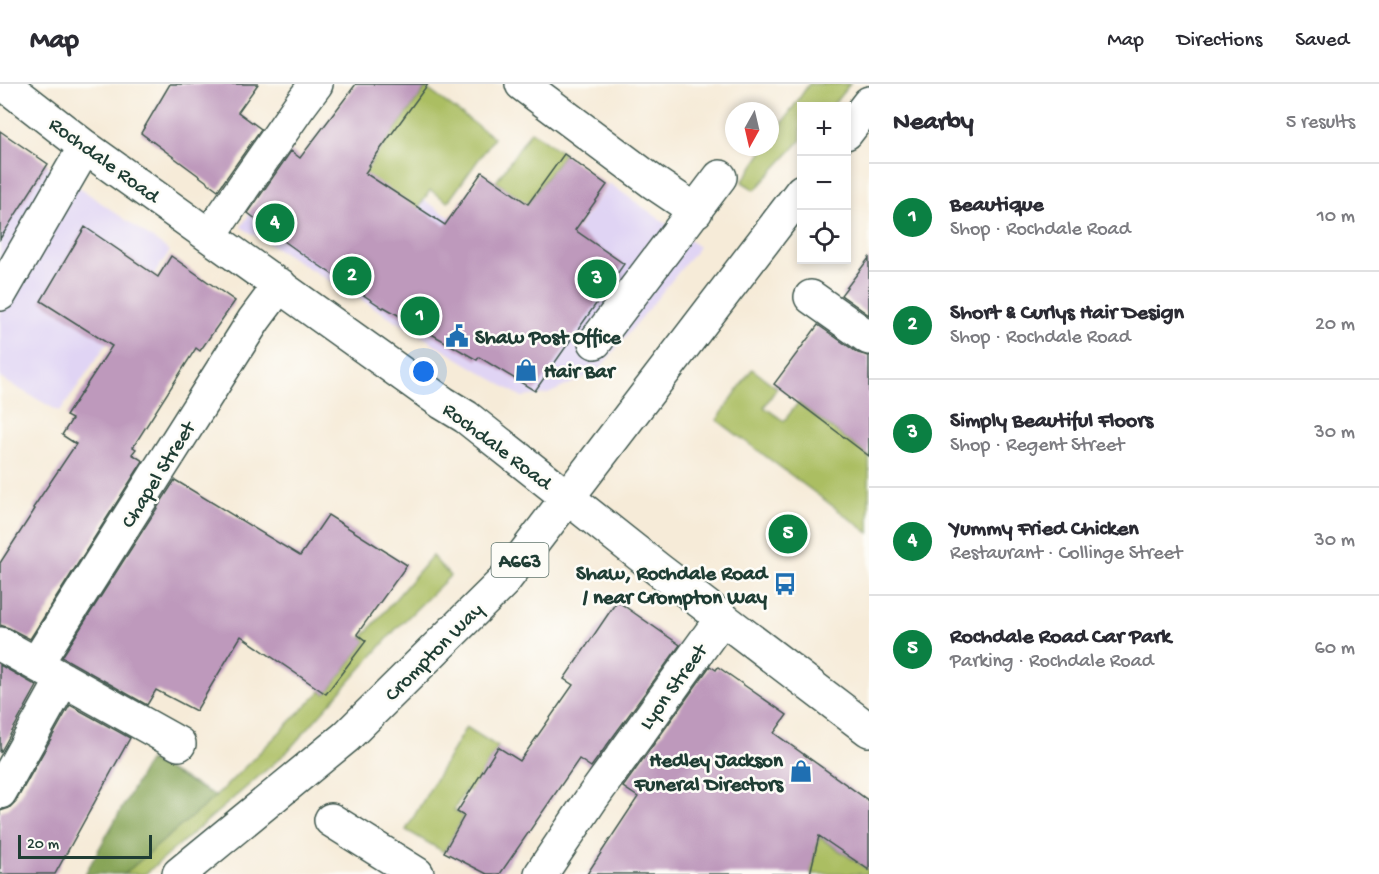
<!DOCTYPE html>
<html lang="en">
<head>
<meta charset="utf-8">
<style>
  body { margin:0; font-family:"Gochi Hand",sans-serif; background:#f2f2f3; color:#2b2b33 }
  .controls { position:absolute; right:18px; top:18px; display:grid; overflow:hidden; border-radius:0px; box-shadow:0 3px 9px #0003 }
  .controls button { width:54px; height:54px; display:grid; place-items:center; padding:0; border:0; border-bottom:2px solid #e1e1e2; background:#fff; color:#2b2b33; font:30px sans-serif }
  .compass { position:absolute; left:725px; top:18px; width:54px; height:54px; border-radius:50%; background:#fff; box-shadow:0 3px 9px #0003; rotate:188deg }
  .scale { position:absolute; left:18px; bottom:15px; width:134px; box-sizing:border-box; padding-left:6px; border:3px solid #1f3d34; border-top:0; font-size:16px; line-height:21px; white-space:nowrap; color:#1f3d34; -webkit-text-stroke:4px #fdfcf7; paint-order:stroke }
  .you { position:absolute; left:424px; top:288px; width:21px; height:21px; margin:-15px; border:4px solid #fff; border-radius:50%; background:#1a73e8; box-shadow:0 0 0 9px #1a73e833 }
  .badge { display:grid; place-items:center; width:39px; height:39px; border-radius:50%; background:#0b8043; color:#fff; font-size:20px; font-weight:700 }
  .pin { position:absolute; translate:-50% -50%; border:3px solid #fff; box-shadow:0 2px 6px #0006 }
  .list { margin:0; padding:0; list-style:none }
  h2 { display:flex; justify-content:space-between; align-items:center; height:78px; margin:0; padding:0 24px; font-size:26px }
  h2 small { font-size:20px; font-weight:400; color:#7c7c81 }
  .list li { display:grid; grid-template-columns:39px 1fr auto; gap:18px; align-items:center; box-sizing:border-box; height:108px; padding:0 24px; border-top:2px solid #e1e1e2 }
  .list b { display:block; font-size:22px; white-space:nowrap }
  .list p { margin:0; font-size:20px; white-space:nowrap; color:#7c7c81 }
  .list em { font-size:20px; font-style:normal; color:#7c7c81 }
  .icon { flex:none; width:33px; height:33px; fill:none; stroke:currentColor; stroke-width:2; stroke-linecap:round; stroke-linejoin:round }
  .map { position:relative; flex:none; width:869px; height:790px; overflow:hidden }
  header { display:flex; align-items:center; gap:36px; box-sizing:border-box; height:84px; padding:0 30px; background:#fff; border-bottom:2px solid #e1e1e2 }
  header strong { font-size:28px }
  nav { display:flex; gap:33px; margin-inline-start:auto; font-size:21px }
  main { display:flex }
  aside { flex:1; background:#fff }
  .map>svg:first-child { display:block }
  .built { fill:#e0d4f4 }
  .green { fill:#abbe62; stroke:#657e4b; stroke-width:1.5 }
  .forest { fill:#88a558; stroke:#547146; stroke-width:1.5 }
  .building { fill:#be99bc }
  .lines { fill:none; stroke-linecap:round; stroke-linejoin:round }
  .street-casing { stroke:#3f574d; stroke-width:36 }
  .secondary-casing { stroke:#3f574d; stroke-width:36 }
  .primary-casing { stroke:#3f574d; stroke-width:36 }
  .street { stroke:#fff; stroke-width:33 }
  .secondary { stroke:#fff; stroke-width:33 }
  .primary { stroke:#fff; stroke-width:33 }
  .labels { text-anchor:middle; stroke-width:5; stroke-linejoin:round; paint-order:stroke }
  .shield { fill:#fdfcf7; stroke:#62766e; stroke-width:1.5 }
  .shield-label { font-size:20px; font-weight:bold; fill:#1f3d34 }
  .street-label { font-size:21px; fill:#1f3d34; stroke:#fdfcf7 }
  .poi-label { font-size:21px; font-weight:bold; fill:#1f3d34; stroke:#fdfcf7; text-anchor:start }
</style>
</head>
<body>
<header>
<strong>Map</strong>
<nav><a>Map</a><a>Directions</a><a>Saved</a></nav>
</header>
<main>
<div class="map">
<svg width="869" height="790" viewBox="0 0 869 790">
  <rect width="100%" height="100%" fill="#fdfcf7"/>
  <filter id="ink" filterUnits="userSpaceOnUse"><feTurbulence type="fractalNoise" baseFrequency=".0167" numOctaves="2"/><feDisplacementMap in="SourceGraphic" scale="12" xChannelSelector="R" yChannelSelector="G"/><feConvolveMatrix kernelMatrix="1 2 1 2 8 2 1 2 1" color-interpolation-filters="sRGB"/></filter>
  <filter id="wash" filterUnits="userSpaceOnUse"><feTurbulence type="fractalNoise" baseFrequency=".008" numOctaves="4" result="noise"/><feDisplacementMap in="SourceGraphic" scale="24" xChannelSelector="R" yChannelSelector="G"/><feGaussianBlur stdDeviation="1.35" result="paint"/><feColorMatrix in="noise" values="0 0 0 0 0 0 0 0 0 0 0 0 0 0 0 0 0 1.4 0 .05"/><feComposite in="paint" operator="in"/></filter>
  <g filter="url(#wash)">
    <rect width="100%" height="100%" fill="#f6ebd8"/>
    <path class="built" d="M0,48L170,167L60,328L0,294Z
      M384,89L542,195L609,99L699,163L597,288L548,310L522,313L241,143L276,90Z"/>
    <path class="green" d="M809,0H850L832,22H802L801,56L755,106L742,98L766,63H770V57Z
      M426,4L494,54L448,118L430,106L412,135L358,98L377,69Z
      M531,47L564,70L525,124L516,112L496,98Z
      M752,285L777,304L764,323L784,337L798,319L869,372V449L717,336Z
      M432,472L450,492L396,545L286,669L145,790H124L216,712L321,607L326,610L366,557L362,554Z
      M466,643L498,663L476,699L478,711L466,705L454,726L464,732L444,768L406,746Z
      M819,753L869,786V790H811V785Z"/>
    <path class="forest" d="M149,676L216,712L124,790H85Z"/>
    <g id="blocks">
      <path class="building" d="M170,0H258L238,28L261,45L218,106L141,49Z
        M356,0H428L369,81L370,82L365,89L445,141L482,88L528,120L564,70L607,101L575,146L624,180L535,307L479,273L477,276L384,223L383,224L305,172L256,137L257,136L248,129L291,67L300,74Z
        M0,47L48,80L0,155Z
        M85,143L158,193L171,172L235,217L200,267L196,264L133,363L136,365L132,370L143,377L30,555L9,544L0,541V479L35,425L33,424L76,360L62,351L72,335L66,332L112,262L41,217Z
        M869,174V231L841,211Z
        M818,241L858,269L869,272V372L774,300Z
        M175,396L300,472L328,431L407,481L357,550L366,557L326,610L241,552L196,627L156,606L147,621L62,573Z
        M617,517L680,561L591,683L579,675L500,790H487L444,768L464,732L457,728L498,663L520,677L573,601L564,595Z
        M0,581L37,602L0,669Z
        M710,582L716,586L718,583L787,631L774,649L869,717V786L819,752L810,790H587L638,713L623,703Z
        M70,621L130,654L55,790H0V727L9,724L16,717Z"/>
    </g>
  </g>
  <g filter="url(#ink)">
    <use href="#blocks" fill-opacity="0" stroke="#3f574d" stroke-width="1.5"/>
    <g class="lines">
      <g class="street-casing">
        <path id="street" d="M522,0L653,98L696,127
          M210,151L298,24L316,0
          M0,210L85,63
          M811,213L869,254
          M595,258L720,93
          M0,560L179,660
          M36,580L254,236L280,201
          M0,708L63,595
          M331,736L417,790
          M541,790L592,714L722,534"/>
      </g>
      <g class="secondary-casing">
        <path id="secondary" d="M4,0L85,63L443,319L466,333L659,486L869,646"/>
      </g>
      <g class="primary-casing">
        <path id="primary" d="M846,49L869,19
          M179,790L346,653L503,498L802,107"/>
      </g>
      <use href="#street" class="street"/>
      <use href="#secondary" class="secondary"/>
      <use href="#primary" class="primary"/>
    </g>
  </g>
  <defs>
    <g id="civic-bare" transform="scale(1.8)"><path d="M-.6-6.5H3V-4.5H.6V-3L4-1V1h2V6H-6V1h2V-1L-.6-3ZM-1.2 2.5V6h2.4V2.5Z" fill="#1f6fb2" stroke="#fdfcf7" stroke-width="2.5" paint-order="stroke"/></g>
    <g id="shop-bare" transform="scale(1.8)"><path d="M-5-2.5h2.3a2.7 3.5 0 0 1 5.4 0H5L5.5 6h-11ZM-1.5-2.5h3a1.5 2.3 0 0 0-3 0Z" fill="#1f6fb2" stroke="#fdfcf7" stroke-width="2.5" paint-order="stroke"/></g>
    <g id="bus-bare" transform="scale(1.8)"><path d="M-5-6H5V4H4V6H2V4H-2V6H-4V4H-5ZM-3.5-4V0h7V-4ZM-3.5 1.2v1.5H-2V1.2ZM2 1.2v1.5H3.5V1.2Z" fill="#1f6fb2" stroke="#fdfcf7" stroke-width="2.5" paint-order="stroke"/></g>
  </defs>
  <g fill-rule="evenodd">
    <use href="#civic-bare" x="457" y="252"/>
    <use href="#shop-bare" x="526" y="286"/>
    <use href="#bus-bare" x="785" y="500"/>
    <use href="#shop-bare" x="801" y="687"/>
  </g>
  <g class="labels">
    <rect class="shield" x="491.5" y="459" width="57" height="34" rx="4.5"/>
    <g class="shield-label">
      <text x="520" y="483">A663</text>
    </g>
    <g class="street-label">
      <text transform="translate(105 75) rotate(36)" y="7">Rochdale Road</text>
      <text transform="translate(498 361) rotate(37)" y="7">Rochdale Road</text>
      <text transform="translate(157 390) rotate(-58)" y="7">Chapel Street</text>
      <text transform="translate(433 567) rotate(-45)" y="7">Crompton Way</text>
      <text transform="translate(672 602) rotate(-54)" y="7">Lyon Street</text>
    </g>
    <g class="poi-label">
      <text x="475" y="259">Shaw Post Office</text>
      <text x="544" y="293">Hair Bar</text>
      <text x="767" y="495" text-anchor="end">Shaw, Rochdale Road<tspan x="767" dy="24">/ near Crompton Way</tspan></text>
      <text x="783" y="682" text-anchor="end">Hedley Jackson<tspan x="783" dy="24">Funeral Directors</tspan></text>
    </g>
  </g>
</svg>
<div class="controls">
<button>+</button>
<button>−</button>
<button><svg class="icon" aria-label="locate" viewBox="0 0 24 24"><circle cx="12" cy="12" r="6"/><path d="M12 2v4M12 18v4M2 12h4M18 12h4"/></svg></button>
</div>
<svg class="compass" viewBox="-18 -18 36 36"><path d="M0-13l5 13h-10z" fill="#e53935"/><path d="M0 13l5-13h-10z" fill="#7c7c81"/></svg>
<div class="scale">20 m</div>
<div class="you"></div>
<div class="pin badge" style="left:420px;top:232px">1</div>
<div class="pin badge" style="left:352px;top:192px">2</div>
<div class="pin badge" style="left:597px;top:195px">3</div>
<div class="pin badge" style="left:275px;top:139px">4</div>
<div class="pin badge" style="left:788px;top:450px">5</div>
</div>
<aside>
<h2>Nearby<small>5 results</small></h2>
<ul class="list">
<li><span class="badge">1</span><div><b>Beautique</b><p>Shop · Rochdale Road</p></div><em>10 m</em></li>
<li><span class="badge">2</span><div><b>Short &amp; Curlys Hair Design</b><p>Shop · Rochdale Road</p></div><em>20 m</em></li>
<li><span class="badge">3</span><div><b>Simply Beautiful Floors</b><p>Shop · Regent Street</p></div><em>30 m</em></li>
<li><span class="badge">4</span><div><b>Yummy Fried Chicken</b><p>Restaurant · Collinge Street</p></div><em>30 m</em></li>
<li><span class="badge">5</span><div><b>Rochdale Road Car Park</b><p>Parking · Rochdale Road</p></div><em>60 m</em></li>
</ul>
</aside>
</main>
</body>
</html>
